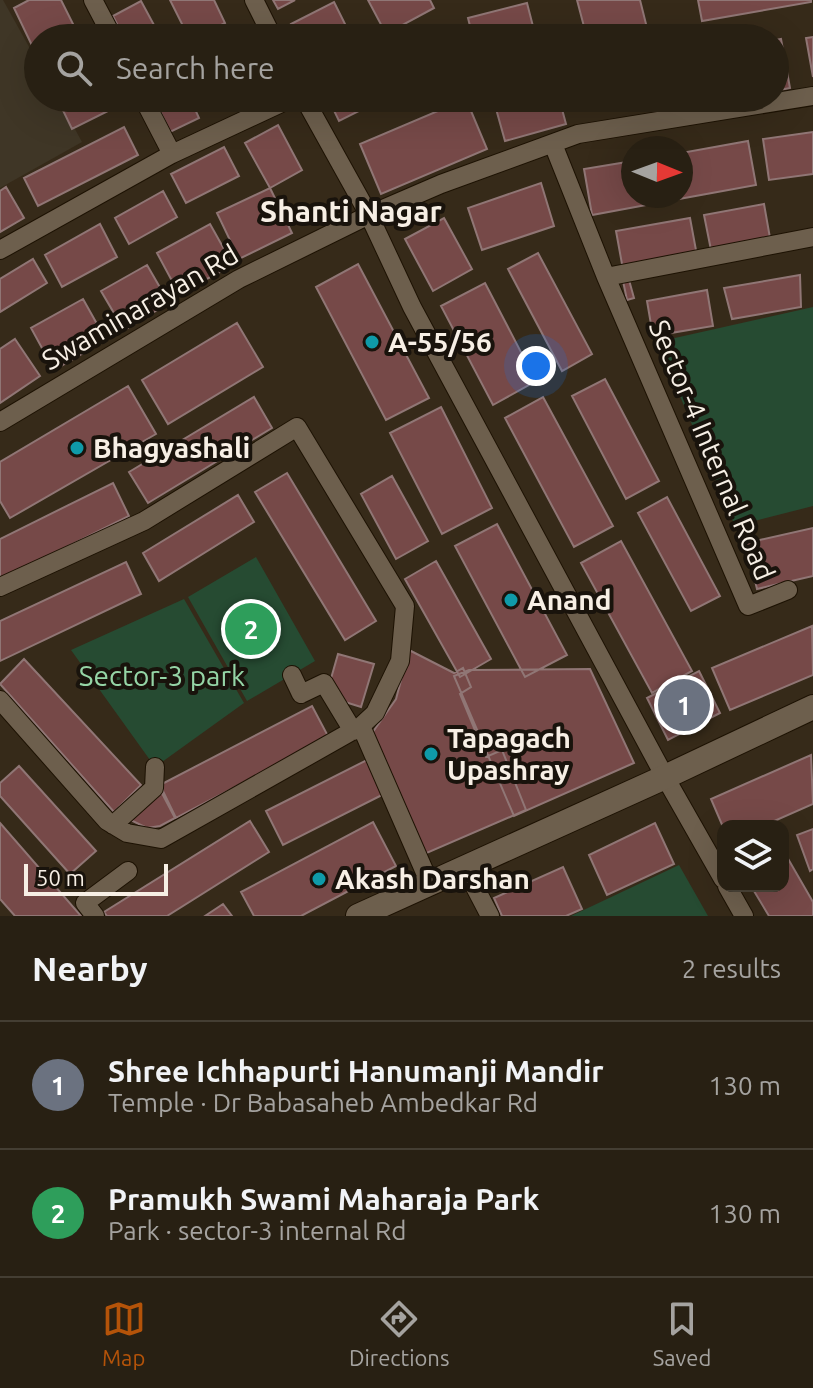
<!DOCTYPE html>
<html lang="en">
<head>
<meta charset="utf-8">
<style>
  body { margin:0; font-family:Ubuntu,sans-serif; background:#342d21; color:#f1f3f6 }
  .controls { position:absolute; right:24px; bottom:24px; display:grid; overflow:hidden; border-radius:16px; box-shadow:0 8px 32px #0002 }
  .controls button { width:72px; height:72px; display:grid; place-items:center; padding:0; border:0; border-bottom:2px solid #443e33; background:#282013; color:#f1f3f6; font:40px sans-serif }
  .compass { position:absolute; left:621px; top:136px; width:72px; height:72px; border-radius:50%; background:#282013; box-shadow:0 8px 32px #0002; rotate:91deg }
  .scale { position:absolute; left:24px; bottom:20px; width:144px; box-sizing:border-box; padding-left:8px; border:4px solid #f7efe5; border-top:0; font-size:22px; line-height:28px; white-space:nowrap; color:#f7efe5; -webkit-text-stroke:6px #19130c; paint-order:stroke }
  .you { position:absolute; left:536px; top:366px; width:28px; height:28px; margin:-20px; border:6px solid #fff; border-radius:50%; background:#1a73e8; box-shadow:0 0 0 12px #1a73e833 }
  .badge { display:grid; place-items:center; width:52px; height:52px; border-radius:50%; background:#b45309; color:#fff; font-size:26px; font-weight:700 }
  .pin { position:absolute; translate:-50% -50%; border:4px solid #fff; box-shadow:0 2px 8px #0006 }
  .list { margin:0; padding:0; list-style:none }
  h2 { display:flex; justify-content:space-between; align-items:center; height:104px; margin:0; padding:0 32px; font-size:34px }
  h2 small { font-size:26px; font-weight:400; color:#a5a3a0 }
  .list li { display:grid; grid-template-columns:52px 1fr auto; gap:24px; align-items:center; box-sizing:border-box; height:128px; padding:0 32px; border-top:2px solid #443e33 }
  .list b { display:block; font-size:30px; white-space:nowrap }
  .list p { margin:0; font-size:26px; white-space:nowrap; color:#a5a3a0 }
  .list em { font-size:26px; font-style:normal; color:#a5a3a0 }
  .icon { flex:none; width:44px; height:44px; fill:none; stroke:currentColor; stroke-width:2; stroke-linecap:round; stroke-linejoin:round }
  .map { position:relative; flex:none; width:813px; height:916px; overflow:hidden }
  .search { position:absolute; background:#282013; box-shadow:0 8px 32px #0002; left:24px; right:24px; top:24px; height:88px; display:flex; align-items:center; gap:20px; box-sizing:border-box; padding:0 28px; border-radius:44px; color:#a5a3a0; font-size:30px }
  .sheet { height:360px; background:#282013 }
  nav { display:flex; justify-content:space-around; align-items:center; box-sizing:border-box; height:112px; border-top:2px solid #443e33; background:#282013; font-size:22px; color:#a5a3a0 }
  nav a { display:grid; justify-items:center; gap:4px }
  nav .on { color:#b45309 }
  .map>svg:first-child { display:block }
  .education { fill:#3f3626 }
  .green { fill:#264b32 }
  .building { fill:#764948; stroke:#907675; stroke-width:2 }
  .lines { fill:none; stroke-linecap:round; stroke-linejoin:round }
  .street-casing { stroke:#1d1203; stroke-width:20 }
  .secondary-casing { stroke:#1d1203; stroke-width:26 }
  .street { stroke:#6d5f4d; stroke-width:18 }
  .secondary { stroke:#6d5f4d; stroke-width:24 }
  .culture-dot { fill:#0f9aa8; stroke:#19130c; stroke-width:3 }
  .labels { text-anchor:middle; stroke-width:8; stroke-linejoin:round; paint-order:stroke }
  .street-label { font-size:28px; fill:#f7efe5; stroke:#19130c }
  .poi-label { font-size:28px; font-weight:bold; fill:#f7efe5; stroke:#19130c; text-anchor:start }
  .park-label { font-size:28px; fill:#95d5a6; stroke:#19130c }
  .neighbourhood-label { font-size:30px; font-weight:bold; fill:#f7efe5; stroke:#19130c }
</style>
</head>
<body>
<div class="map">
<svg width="813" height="916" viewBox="0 0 813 916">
  <rect width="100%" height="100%" fill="#362a19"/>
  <path class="education" d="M0,0H3L38,63V98H58L82,142L0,188Z"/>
  <path class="green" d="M813,307V506L735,526L657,342Z
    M256,557L315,661L247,701L188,597Z
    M184,599L244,703L155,767L71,650Z
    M679,865L708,916H571Z"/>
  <path class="building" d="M29,0H61L80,38H38V58L14,8Z
    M170,0H214L225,23L196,38H189Z
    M273,0H295L278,9Z
    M368,0H430L434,8L386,34Z
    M577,0H640L648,32L625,38H587Z
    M698,0H811V2L702,21Z
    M141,1L161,38H124L113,16Z
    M334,2L352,38H298L291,24Z
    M527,3L536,38H473L468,18Z
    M813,37V77L806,38Z
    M781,39L790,88L775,91V40Z
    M57,98H112L116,107L72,129Z
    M154,98H190L199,118L170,132Z
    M328,98H382L383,99L339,121Z
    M493,98H559L566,124L505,141Z
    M602,98H656L657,101L604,109Z
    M681,98H731L683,106Z
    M466,99L487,149L381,194L360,144Z
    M278,125L302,170L270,188L245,143Z
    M124,127L138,155L38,206L24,178Z
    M813,132V174L769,180L763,139Z
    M748,141L756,185L679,199L681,153Z
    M224,147L239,176L186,203L171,174Z
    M633,161V196H667L668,201L592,215L584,169Z
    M541,183L554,226L482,250L468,208Z
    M6,187L24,218L0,232V191Z
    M270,188L292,233L239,259L217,213Z
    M163,191L177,217L129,244L115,218Z
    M764,204L770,238L711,250L704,215Z
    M444,218L472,269L433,291L405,239Z
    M690,218L698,261L624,275L616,231Z
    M100,224L117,257L62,287L45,255Z
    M210,224L233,265L179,294L157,253Z
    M538,253L592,354L562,371L508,269Z
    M33,259L47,283L0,312V279Z
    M358,264L429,398L386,420L316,287Z
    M147,265L169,303L124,330L101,291Z
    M800,275L801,307L732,319L724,288Z
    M629,280L634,298L627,300L623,281Z
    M485,283L536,381L493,405L441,306Z
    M707,290L713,326L653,336L647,301Z
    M83,299L106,340L54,370L31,328Z
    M237,323L263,367L168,424L142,380Z
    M15,339L40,376L0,403V349Z
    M605,379L659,481L626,499L572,396Z
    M128,386L156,434L10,518L0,501V462Z
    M254,397L272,428L148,503L129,472Z
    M543,397L613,526L574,547L505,418Z
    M441,407L492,508L442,534L390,433Z
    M287,473L376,621L345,640L255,492Z
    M392,476L428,541L396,559L361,494Z
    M113,483L129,516L0,580V539Z
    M238,495L254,522L159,581L143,553Z
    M667,497L720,596L691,611L638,513Z
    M497,524L567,655L525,677L455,546Z
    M813,528V576L757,589L746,543Z
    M621,541L692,671L652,693L581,563Z
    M436,561L491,659L460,677L405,579Z
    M126,562L141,594L0,661V621Z
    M812,626L813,675L730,710L712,668Z
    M409,650L454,673L463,668L471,687L460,694L486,757L502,750L526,810L422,855L370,736L396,699Z
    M338,654L374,664L361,707L326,696Z
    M24,659L141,785L114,812L0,684Z
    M590,669L634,763L514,816L454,676L469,670Z
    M699,671L720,713L668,740L647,698Z
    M312,706L329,738L176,818L160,785Z
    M811,755L813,804L763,826L723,827L711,799Z
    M367,760L384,794L283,845L266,811Z
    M19,766L96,851L70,874L0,796V783Z
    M154,778L175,818L160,826L147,828L116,813Z
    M250,821L269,852L167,916H107L104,912Z
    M373,822L396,866L301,916H254L241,892Z
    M0,823L81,916H15L0,899Z
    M655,823L674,864L607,895L589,855Z
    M813,829V869L810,871L797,835Z
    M783,850L813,902V916H769L751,886H783Z
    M563,867L582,909L566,916H502L494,898Z
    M223,904L232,916H205Z"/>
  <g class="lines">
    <g class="street-casing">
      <path id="street" d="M93,0L113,38
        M254,0L273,38
        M304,98L369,215L412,307L665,777L723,879
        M553,144L606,277
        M172,154L292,98
        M0,250L172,154L143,98
        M0,422L239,279L369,215L441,184L578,134L813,96
        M0,587L144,521L297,427L405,606L400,661L375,713L361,726L161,839L127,833L107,821L0,700
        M788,590L748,606L606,277L813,237
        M292,675L301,694L324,683L353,731
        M361,726L430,884
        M113,825L154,788L155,767
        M465,868L490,916
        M727,886L744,916
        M95,916L85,903L128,871"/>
    </g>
    <g class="secondary-casing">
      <path id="secondary" d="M358,916L665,777L813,707"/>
    </g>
    <use href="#street" class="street"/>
    <use href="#secondary" class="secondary"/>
  </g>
  <g class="culture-dot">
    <circle cx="372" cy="342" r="8"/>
    <circle cx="77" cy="448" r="8"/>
    <circle cx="511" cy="600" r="8"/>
    <circle cx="431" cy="754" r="8"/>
    <circle cx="319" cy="879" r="8"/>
  </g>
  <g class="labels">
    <g class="street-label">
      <text transform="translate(140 307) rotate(-30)" y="10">Swaminarayan Rd</text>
      <text transform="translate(712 450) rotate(67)" y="10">Sector-4 Internal Road</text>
    </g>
    <g class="poi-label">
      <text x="388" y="352">A-55/56</text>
      <text x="93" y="458">Bhagyashali</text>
      <text x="527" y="610">Anand</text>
      <text x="447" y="748">Tapagach<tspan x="447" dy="32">Upashray</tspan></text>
      <text x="335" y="889">Akash Darshan</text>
    </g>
    <g class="park-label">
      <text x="162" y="686">Sector-3 park</text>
    </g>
    <g class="neighbourhood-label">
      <text x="351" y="222">Shanti Nagar</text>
    </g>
  </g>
</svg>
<div class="controls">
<button><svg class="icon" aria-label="layers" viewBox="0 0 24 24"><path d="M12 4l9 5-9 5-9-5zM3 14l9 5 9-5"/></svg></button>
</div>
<svg class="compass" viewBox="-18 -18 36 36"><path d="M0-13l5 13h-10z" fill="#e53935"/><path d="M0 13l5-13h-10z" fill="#a5a3a0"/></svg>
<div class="scale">50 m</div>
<div class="you"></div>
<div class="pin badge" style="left:684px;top:705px;background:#6b7280">1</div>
<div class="pin badge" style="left:251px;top:629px;background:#2e9e5b">2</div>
<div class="search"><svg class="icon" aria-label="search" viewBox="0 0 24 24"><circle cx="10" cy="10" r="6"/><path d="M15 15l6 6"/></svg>Search here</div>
</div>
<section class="sheet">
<h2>Nearby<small>2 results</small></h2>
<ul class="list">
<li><span class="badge" style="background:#6b7280">1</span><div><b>Shree Ichhapurti Hanumanji Mandir</b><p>Temple · Dr Babasaheb Ambedkar Rd</p></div><em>130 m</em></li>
<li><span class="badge" style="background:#2e9e5b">2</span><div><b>Pramukh Swami Maharaja Park</b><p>Park · sector-3 internal Rd</p></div><em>130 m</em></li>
</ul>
</section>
<nav>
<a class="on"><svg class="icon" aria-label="map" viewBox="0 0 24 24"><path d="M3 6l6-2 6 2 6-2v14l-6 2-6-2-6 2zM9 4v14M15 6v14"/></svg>Map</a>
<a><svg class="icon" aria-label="directions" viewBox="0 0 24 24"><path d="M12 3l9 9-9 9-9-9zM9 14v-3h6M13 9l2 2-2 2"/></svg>Directions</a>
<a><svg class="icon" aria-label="saved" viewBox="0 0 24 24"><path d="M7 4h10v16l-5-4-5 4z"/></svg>Saved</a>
</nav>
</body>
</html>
